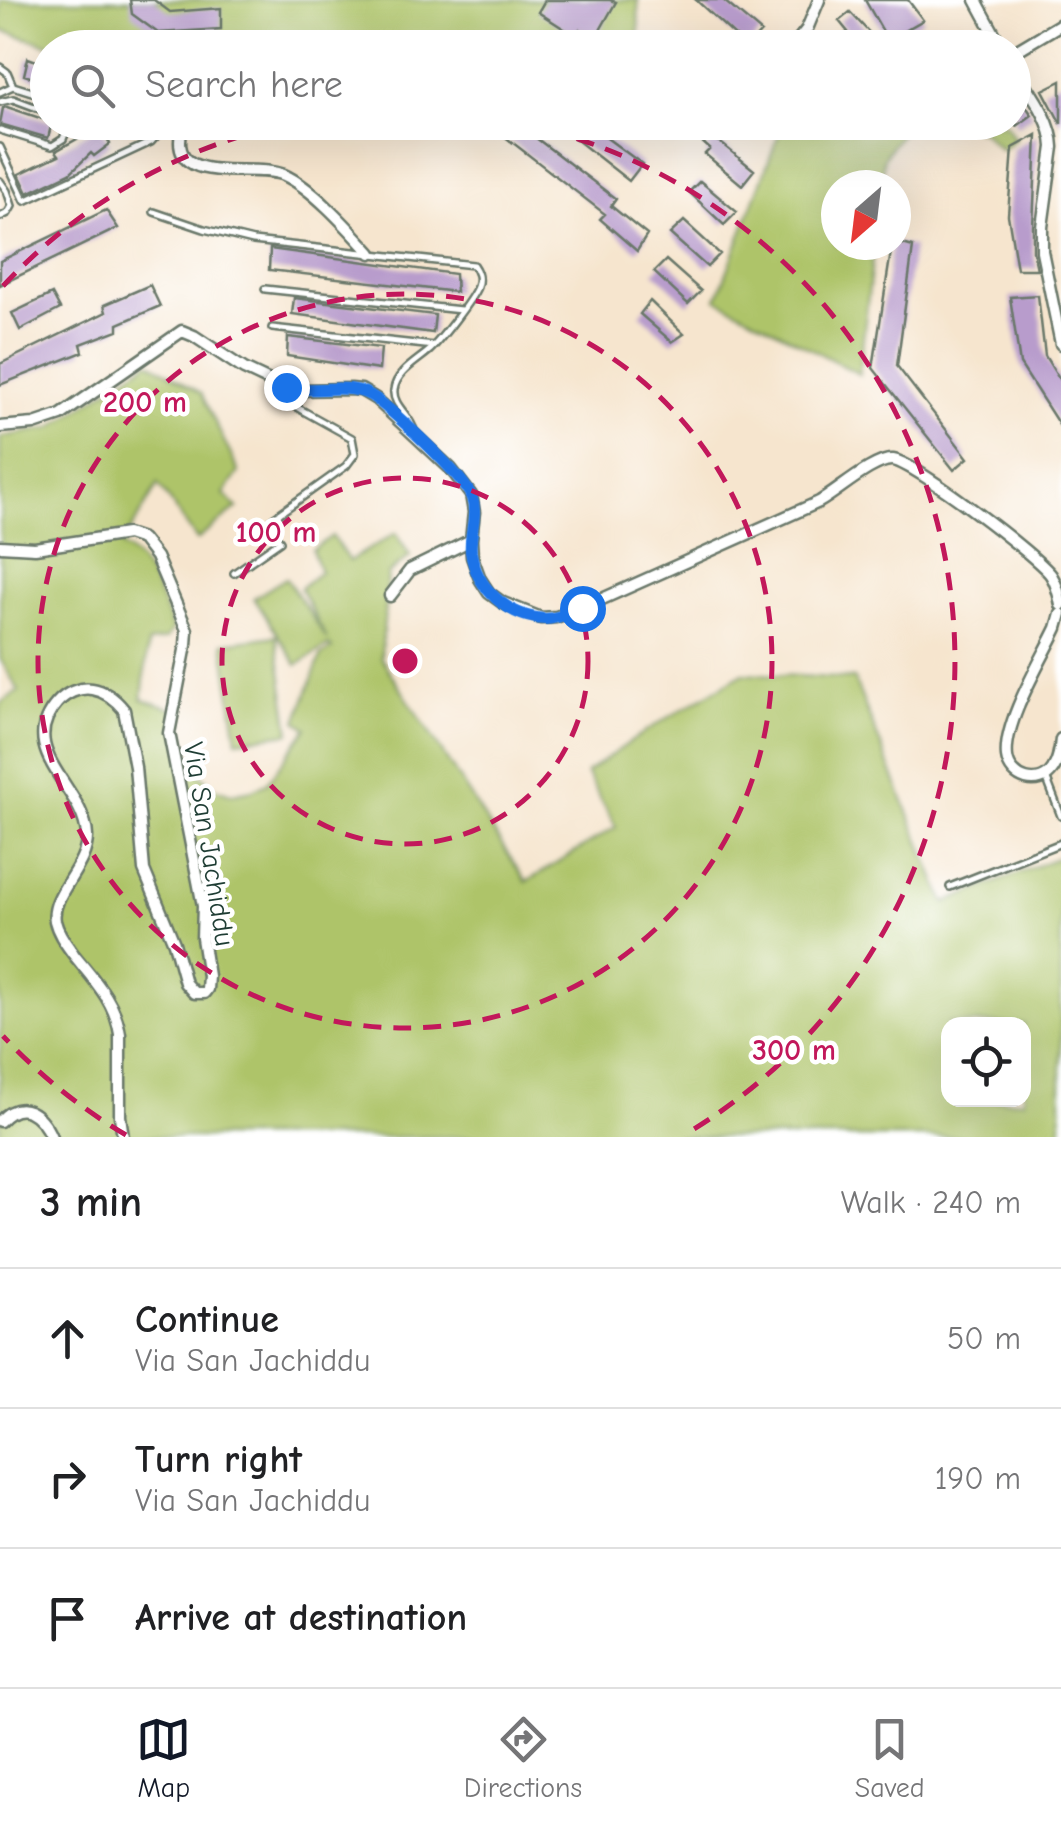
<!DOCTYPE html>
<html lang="en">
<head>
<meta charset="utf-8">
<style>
  body { margin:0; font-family:"Comic Neue",sans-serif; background:#f6f6f6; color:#202124 }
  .controls { position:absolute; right:30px; bottom:30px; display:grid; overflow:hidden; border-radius:20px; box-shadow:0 10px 40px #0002 }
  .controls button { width:90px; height:90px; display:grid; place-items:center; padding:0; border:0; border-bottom:2px solid #e0e0e0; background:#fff; color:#202124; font:50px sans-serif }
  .compass { position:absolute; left:821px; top:170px; width:90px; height:90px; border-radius:50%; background:#fff; box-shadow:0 10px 40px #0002; rotate:208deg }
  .stop { position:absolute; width:30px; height:30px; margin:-22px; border:8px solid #1a73e8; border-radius:50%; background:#fff }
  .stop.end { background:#1a73e8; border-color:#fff; box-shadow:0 2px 10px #0008 }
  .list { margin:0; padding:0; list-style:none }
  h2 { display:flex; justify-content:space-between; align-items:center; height:130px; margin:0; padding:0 40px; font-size:42px }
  h2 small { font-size:32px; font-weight:400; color:#757577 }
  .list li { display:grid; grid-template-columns:65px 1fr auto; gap:30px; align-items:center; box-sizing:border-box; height:140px; padding:0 40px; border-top:2px solid #e0e0e0 }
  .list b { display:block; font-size:38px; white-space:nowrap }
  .list p { margin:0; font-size:32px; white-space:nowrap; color:#757577 }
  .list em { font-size:32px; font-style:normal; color:#757577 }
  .icon { flex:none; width:55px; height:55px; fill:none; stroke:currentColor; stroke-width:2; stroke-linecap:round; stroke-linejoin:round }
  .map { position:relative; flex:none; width:1061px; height:1137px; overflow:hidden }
  .search { position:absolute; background:#fff; box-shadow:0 10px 40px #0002; left:30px; right:30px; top:30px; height:110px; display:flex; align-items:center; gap:25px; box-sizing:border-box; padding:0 35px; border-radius:55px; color:#757577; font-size:38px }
  .sheet { height:550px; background:#fff }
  nav { display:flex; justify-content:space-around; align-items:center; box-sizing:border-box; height:140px; border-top:2px solid #e0e0e0; background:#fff; font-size:28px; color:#757577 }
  nav a { display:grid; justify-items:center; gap:5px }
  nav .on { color:#111827 }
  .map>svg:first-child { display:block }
  .green { fill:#aec469; stroke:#66804e; stroke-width:2.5; fill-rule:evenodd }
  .building { fill:#b89ccc }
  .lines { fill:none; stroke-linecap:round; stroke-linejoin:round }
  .service-casing { stroke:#6a786a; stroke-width:10 }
  .minor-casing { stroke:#6a786a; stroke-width:15 }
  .service { stroke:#fff; stroke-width:5 }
  .minor { stroke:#fff; stroke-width:10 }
  .route { stroke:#1a73e8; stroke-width:12 }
  .ring { fill:none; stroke:#c2185b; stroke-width:5; stroke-dasharray:18 12 }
  .labels { text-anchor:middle; stroke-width:9; stroke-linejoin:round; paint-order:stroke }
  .street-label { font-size:28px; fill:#1f3d34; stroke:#fff }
  .centre { fill:#c2185b; stroke:#fff; stroke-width:5 }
  .ring-label { font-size:30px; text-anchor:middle; font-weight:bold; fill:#c2185b; stroke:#fff; stroke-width:9; stroke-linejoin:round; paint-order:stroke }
</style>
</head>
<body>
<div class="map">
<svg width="1061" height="1137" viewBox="0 0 1061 1137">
  <rect width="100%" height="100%" fill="#fff"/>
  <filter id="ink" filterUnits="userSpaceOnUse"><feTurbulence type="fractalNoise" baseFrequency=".01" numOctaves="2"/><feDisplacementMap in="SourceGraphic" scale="20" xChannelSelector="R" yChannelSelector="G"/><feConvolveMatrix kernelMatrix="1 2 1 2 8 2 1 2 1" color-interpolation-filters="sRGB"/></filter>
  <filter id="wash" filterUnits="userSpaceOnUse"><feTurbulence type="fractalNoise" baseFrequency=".0048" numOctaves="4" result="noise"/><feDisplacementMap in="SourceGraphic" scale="40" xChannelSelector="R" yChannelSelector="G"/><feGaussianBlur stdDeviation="2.25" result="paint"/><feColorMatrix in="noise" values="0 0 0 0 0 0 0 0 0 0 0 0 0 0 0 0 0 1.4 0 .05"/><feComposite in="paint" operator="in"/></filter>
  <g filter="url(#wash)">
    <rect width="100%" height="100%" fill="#f6e5ce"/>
    <path class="green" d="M0,0H638L639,47L432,48L297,44L278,48L56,47L0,30Z
      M939,31L952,38L962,47H894L902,45L921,32Z
      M783,123H912H908L884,157L881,185H836V245H874L859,374L717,299Z
      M961,123H1005L1015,139L1001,150L982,131Z
      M149,361L201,393L239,472L224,494L237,508L197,540L158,484L122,546C151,564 160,599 173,629L166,639L148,643L142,699L178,711L190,764L214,788L231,794L252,790L268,782L307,728L297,721L321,655L332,649L329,645L297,665L254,598L286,578L327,639L300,588L320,572L312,550L332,536L349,561L396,533L410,556L388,574L381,658L526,882L616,827L586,773L646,731L743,673L854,679L945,903L1061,856V1137H0V703L19,691L0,659V437L51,428ZM948,1024H1024V1100H948Z
      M276,636L290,733L237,740L223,643Z"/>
    <g id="blocks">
      <path class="building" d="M130,0H154L170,12L221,8V29L158,33L132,14Z
        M545,0H610L616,2L595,39L580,29L572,34L538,12Z
        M696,0H723L761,32L747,47Z
        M865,0H908L923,20L888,40Z
        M850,12L878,42L872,48H822L848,32L839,21Z
        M28,58L48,65V83L24,75Z
        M1061,81V124L1043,90Z
        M1014,89L1032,115L1017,126L1014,120V114L1017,110L1014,106Z
        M7,107L52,122L48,138L0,124L3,108Z
        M486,122H515L616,199L611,206L647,235L637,251L600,219L605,214Z
        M554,122H585L642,164L629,181Z
        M680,122H705L720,137L717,140L754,170L742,185L705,154L710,149Z
        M100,126L110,144L94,156L91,153L70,173L28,193L19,174L59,155L56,151Z
        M1037,135L1033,227V251L1037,269H1017L1008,215L1013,148Z
        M700,181L737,212L724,225L689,192Z
        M106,210L118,228L0,285V261Z
        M684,221L720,254L707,267L670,234Z
        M896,242L913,247L897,366L968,458L954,470L873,368L892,245H896Z
        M270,249L455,274L456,292L269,270Z
        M666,260L701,291L688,304L654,272Z
        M150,285L160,306L118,324V330L81,344L83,352L0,385V364L106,312L104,305Z
        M52,294L60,309L20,330L12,313Z
        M1038,295L1045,356L1061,382V428L1020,364L1010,297Z
        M294,298L435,315L433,333L292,314Z
        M650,301L684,334L672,342L640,314Z
        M288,337L381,348L379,370L287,356Z"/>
    </g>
  </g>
  <g filter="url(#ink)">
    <use href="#blocks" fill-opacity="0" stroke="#6a786a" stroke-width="2.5"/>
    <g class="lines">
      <g class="service-casing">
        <path id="service" d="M0,67L7,72L13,86L48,97
          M0,92L13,86
          M0,102L13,99L48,112
          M125,122L159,133L165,132L172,122
          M0,130L52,146L63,139L70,122
          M0,147L25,201L151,142L159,133
          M0,181L7,191L12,206L8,213L0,217
          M154,212L204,229L253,241L473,265C478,272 480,278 477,287C472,300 440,340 430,350C418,361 396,372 394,390C392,405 411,416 414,431
          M265,289L461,310
          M272,328L434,346
          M234,573L280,541L270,528L273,518L346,466L355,454L352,438L280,398L285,390
          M1046,777L1061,816
          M950,887L1061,843"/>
      </g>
      <g class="minor-casing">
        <path id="minor" d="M976,0L1002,48
          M792,48L807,29L819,0
          M1014,52L1061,24
          M1014,66C1028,90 1052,118 1053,147L1042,227V251L1061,344
          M184,122C160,191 251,161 284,175C313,188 350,230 371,253
          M0,427L34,424L61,415L182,331L194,336L244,369L278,385L300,390L351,389L361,390L376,399L451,469L471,495L474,512L471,540L472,557L480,579L489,593L503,603L541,618L556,617L582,608L819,502C837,492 875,458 893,460C915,463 1036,555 1051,575C1057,584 1059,594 1061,605
          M0,546L35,548L127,534L142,539L156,557L187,630L186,645L169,733L203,906L202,938L208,976L207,989L204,993H194L185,983L174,943L144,870L135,767L124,710C116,700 105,691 92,689C79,687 66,693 57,703C14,751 85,788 87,836C88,867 50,894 55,921C58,934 67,945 74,955C94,980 115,1001 120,1034V1116L123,1137
          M390,596L410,570L471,540
          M1061,614L1057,628C1042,660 1003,722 1007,757C1010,780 1040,789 1053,769C1059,760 1060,749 1061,739
          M0,1121C21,1097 41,1114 51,1137"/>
      </g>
      <use href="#service" class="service"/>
      <use href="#minor" class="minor"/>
    </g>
  </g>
  <g class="lines" filter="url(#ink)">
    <path class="route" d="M286,387C316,395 350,379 376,399C396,414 465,477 472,498C478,516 469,534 471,552C476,588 508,617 545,619C558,619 571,612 582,608"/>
  </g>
  <g class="ring">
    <circle cx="405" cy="661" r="183"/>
    <circle cx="405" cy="661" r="367"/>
    <path d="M126 1135A550 550 0 0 1 3 1036M3 286A550 550 0 0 1 291 123M519 123A550 550 0 0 1 684 1135"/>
  </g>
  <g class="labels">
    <g class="street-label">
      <text transform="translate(210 844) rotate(81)" y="10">Via San Jachiddu</text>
    </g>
  </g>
  <circle cx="405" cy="661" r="15" class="centre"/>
  <g class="ring-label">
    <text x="145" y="412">200 m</text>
    <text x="276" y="542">100 m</text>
    <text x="794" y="1060">300 m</text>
  </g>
</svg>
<div class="controls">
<button><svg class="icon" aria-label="locate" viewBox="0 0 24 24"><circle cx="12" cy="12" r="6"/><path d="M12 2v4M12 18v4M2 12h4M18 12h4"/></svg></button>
</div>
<svg class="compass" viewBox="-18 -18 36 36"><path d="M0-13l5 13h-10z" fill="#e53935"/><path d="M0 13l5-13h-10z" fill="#757577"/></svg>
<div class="stop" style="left:582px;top:608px"></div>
<div class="stop end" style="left:286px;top:387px"></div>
<div class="search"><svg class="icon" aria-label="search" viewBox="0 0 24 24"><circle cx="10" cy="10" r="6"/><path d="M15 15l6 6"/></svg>Search here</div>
</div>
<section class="sheet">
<h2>3 min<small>Walk · 240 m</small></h2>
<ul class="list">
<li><svg class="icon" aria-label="ahead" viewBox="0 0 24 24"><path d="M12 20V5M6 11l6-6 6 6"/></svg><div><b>Continue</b><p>Via San Jachiddu</p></div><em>50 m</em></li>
<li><svg class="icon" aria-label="right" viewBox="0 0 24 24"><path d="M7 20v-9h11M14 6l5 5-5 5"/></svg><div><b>Turn right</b><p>Via San Jachiddu</p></div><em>190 m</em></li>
<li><svg class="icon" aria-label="arrive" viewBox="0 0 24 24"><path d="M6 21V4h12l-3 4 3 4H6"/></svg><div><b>Arrive at destination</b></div></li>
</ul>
</section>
<nav>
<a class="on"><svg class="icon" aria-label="map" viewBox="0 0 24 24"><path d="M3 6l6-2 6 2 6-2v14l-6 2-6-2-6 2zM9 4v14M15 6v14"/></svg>Map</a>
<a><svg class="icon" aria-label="directions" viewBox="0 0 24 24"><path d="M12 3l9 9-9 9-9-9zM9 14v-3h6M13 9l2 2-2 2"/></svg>Directions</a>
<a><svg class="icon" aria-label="saved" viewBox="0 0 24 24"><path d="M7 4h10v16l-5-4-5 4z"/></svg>Saved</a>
</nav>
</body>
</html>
